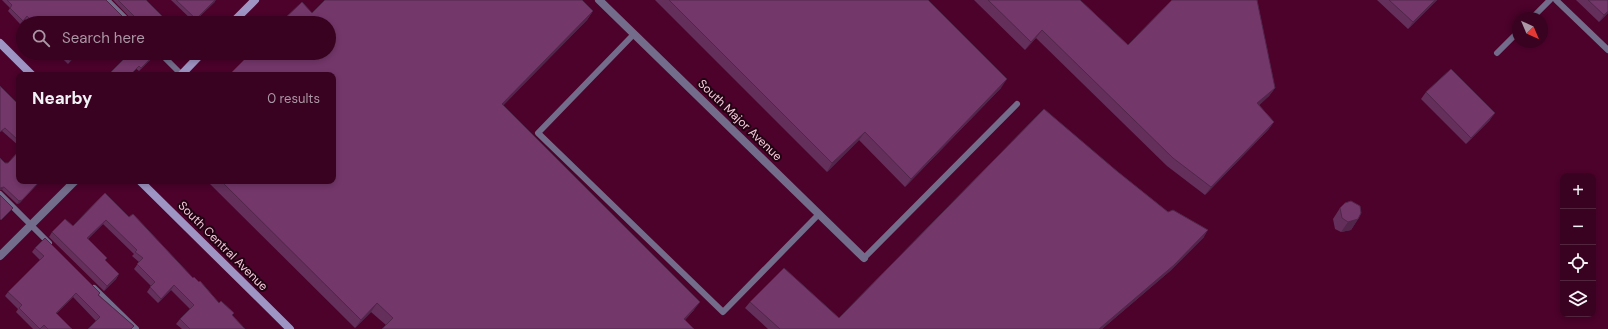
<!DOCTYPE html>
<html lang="en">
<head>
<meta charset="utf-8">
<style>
  body { margin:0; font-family:"DM Sans",sans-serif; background:#44102d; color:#f1f3f6 }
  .controls { position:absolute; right:12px; bottom:12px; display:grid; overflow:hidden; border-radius:8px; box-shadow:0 2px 6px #0003 }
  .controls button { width:36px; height:36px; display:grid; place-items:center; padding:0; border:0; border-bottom:1px solid #53243e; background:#390220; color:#f1f3f6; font:20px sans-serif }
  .compass { position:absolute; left:1512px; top:12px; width:36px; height:36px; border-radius:50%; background:#390220; box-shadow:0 2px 6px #0003; rotate:136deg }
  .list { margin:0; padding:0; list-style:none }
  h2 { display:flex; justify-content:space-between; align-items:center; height:52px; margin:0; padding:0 16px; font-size:17px }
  h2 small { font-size:13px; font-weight:400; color:#ab97a5 }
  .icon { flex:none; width:22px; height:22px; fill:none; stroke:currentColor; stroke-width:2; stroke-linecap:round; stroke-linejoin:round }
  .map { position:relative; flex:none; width:1608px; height:329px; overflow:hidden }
  .search { position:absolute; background:#390220; box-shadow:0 2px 6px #0003; left:16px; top:16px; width:320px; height:44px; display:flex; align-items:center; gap:10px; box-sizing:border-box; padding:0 14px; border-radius:22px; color:#ab97a5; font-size:15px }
  .panel { position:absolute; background:#390220; box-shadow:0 2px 6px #0003; left:16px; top:72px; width:320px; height:112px; border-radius:8px }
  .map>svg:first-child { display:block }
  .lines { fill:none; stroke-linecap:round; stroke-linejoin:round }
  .lane { stroke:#736d8b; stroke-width:6 }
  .street { stroke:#736d8b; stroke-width:8 }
  .secondary { stroke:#9e95c4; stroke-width:8 }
  .wall { fill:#642f5b }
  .shaded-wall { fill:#51264a }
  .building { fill:#74376a; stroke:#51264a }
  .labels { text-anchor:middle; stroke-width:4; stroke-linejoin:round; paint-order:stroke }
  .street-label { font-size:12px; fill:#f6c9da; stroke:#210412 }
</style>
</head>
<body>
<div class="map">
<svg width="1608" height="329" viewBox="0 0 1608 329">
  <rect width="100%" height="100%" fill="#4c022b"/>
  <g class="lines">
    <path class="lane" d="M107,0L130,23
      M1556,0L1608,50
      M1532,18L1550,0
      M634,34L538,133L723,312L819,214
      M160,53L181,74
      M1497,53L1518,32
      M0,194L49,243
      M864,258L1017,104
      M94,288L136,329"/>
    <path class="street" d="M599,0L864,258
      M0,256L75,181"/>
    <path class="secondary" d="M232,23L255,0
      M0,43L32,75
      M181,75L202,53
      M140,181L290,329"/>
  </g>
  <path class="wall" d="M2,0H106L129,23H28L25,19L20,24L8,11L10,8Z
    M113,0H146L165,23H134V22Z
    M171,0H216L194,22Z
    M655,0H928L1001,88L905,187L859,140L827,172Z
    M974,0H1080L1128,45L1275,88L1269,96L1259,105L1274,122L1268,130L1205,195L1167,166L1036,38L1025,50Z
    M1377,0H1437L1408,29Z
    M1576,0H1608V13L1599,22Z
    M593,11L587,20L503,105L694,310L685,320L386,325L371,312L355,328L207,181H333L312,13Z
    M57,53H78L68,64Z
    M117,53H157L139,71L123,59Z
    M1426,92L1490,120L1466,144L1421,99Z
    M19,105V146L2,131Z
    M0,158L20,203L17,204L2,190H0Z
    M1118,172L1168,212L1204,237L1170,271L1102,329H768L745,308L750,302L839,318Z
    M105,193L129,217L219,303L245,329H182L176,324L180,319L190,309L171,290L158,303L147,292L151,286L134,269L139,262L132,256L134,254L103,224L88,239L107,258L105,260L119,274L116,279L104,291L49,237L52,232L73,226Z
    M1340,208L1358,219L1351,230L1341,232L1335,229L1333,219Z
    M35,248L100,293L99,295L134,326L96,321L73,297L56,314L72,329H33L16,312L18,309L5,296L8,292L40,260L32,252Z"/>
  <path class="shaded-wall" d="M215,0V2L194,22L196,19Z
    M1435,0H1437L1408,29L1413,22Z
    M593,11L587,20L497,112L502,104Z
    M1608,11V13L1599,22L1604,15Z
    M1042,30L1036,38L1025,50L1031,42Z
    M156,53H157L139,71L141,68Z
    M1007,79L1001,88L905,187L911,179Z
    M1275,88L1269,96L1252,112L1257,103Z
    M1495,113L1490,120L1466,144L1471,138Z
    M1274,122L1268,130L1205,195L1211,187Z
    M865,132L859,140L827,172L832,163Z
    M40,181L20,203L17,204L19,201Z
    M4,187L2,190H0V188Z
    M1358,219L1351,230L1341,232L1348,222Z
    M106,220L103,224L84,243L87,238Z
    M1208,230L1204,237L1170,271L1102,329H1099Z
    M119,274L116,279L104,291L107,286Z
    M174,285L171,290L158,303L161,299Z
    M76,293L73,297L53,317L56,313Z
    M700,302L694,310L678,327L684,319Z
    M377,303L371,312L355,328L361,320Z"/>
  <path class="building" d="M7,0H106L129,23H34L27,16L23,21L10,8L12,5Z
    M118,0H146L166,20L164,22L165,23H134L137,19Z
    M176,0H215L196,19Z
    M325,0H582L593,11L502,104L700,302L684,319L694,329H382L393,318L377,303L361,320L221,181H333V75H229L251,53H329V23H280L302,2L312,13Z
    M669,0H928L1007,79L911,179L865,132L832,163Z
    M988,0H1080L1128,45L1172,0H1257L1275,88L1257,103L1274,122L1211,187L1173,158L1042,30L1031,42Z
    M1389,0H1435L1413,22Z
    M1588,0H1608V11L1604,15Z
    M63,53H77L70,61Z
    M122,53H156L141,68L139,66L130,75H108L126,57Z
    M1451,69L1495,113L1471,138L1426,92Z
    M0,86L19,105V141L5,128L0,132Z
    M1044,109L1118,172L1168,212L1173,210L1208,230L1174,265L1099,329H780L750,302L784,268L839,318Z
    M19,151V181H40L22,200L19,201L4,187L0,188V158L5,163H8Z
    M105,193L129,217L133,214L193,278L194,277L199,282L200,281L219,303L221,301L234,313L232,315L245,329H190L180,319L194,305L174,285L161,299L150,287L155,282L137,264L143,258L135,252L137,250L106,220L87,238L107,258L105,260L119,274L107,286L52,232L65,219L73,226Z
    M0,195L13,208L1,220L0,219Z
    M1351,201L1360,206L1361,213L1358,219L1348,222L1342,218L1340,208L1345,203Z
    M45,238L100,293L98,295L134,326L131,329H88L100,317L76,293L56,313L72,329H48L44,325L40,329L19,308L22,305L8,292L44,256L35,248Z"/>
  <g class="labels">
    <g class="street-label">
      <text transform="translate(740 120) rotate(44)" y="4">South Major Avenue</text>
      <text transform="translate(223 246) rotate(45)" y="4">South Central Avenue</text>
    </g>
  </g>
</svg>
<div class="controls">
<button>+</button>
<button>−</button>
<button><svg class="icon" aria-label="locate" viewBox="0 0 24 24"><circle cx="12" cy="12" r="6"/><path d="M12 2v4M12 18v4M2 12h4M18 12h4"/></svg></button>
<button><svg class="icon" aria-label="layers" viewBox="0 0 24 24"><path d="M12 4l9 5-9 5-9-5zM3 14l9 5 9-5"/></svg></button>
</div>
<svg class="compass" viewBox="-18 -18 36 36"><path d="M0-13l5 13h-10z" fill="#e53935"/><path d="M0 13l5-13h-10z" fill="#ab97a5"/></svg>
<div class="search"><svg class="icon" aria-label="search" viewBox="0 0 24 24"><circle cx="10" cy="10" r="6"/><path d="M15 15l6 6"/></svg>Search here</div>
<section class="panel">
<h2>Nearby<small>0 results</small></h2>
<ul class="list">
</ul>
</section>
</div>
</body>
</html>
